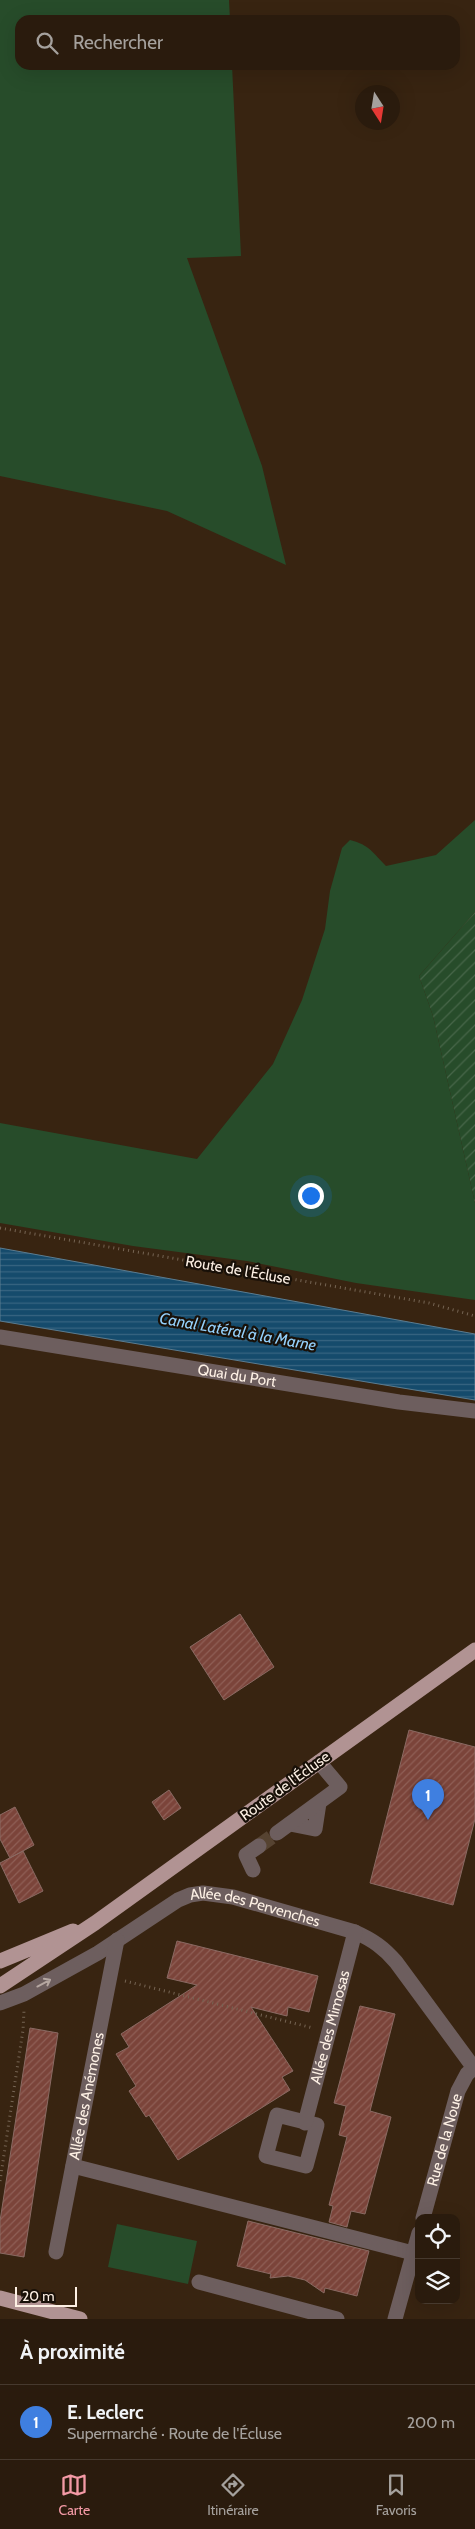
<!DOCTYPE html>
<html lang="fr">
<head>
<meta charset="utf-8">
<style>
  body { margin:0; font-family:Cabin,sans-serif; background:#36281b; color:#f1f3f6 }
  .controls { position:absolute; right:15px; bottom:15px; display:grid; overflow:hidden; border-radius:10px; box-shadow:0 5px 20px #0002 }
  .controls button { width:45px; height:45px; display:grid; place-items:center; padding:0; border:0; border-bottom:1px solid #46392e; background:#2a1b0d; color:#f1f3f6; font:25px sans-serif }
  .compass { position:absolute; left:355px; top:85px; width:45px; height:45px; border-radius:50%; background:#2a1b0d; box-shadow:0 5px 20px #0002; rotate:168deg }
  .scale { position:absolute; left:15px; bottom:12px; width:62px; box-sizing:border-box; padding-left:5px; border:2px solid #fdf0e4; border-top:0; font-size:14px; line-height:18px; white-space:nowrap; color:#fdf0e4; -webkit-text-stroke:4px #181008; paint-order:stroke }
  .you { position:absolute; left:310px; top:1195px; width:18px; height:18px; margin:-12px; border:4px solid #fff; border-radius:50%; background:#1a73e8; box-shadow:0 0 0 8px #1a73e833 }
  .badge { display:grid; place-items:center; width:32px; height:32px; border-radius:50%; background:#f49aa6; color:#fff; font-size:16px; font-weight:700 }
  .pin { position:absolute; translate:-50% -41px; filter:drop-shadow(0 1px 2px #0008) }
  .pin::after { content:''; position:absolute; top:26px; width:18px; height:15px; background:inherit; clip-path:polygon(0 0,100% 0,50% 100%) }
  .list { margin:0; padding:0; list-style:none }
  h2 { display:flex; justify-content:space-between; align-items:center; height:65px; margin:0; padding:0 20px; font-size:21px }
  h2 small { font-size:16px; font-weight:400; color:#a5a19d }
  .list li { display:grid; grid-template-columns:32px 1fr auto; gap:15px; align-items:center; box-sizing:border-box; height:75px; padding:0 20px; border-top:1px solid #46392e }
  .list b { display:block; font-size:19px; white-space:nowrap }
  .list p { margin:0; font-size:16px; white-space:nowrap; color:#a5a19d }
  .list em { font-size:16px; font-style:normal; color:#a5a19d }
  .icon { flex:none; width:28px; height:28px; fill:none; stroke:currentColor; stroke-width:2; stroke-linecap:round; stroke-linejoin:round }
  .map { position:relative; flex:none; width:475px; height:2319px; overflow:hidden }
  .search { position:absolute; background:#2a1b0d; box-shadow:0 5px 20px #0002; left:15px; right:15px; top:15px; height:55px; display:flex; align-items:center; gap:12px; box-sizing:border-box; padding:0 18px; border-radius:15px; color:#a5a19d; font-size:19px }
  .sheet { height:140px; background:#2a1b0d }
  nav { display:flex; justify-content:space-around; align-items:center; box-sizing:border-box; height:70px; border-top:1px solid #46392e; background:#2a1b0d; font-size:14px; color:#a5a19d }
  nav a { display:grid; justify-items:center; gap:2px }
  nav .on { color:#f49aa6 }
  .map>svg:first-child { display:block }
  .grass { fill:#274c2a }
  .garden { fill:url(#garden-furrows) }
  .water { fill:url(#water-rules); stroke:#5b7c90 }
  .building { fill:url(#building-hatch); stroke:#8a6a63 }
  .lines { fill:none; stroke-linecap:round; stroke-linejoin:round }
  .minor-tunnel { stroke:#564331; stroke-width:15; stroke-dasharray:15 8; stroke-linecap:butt }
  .path { stroke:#766554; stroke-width:3; stroke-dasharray:1 4; stroke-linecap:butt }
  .minor { stroke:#6d5e5e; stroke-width:15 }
  .major { stroke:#b19393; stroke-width:15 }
  .oneway { stroke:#b5a7a1 }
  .labels { text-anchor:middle; stroke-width:4.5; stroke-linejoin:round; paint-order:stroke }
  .street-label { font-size:15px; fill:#fdf0e4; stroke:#181008 }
  .water-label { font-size:16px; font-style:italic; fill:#94d0fb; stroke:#181008 }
</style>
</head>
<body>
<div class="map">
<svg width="475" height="2319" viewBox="0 0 475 2319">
  <defs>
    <pattern id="garden-furrows" width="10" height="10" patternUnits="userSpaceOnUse" patternTransform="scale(1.25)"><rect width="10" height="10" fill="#274c2a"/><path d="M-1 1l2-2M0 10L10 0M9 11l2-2" fill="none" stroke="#476649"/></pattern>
    <pattern id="water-rules" width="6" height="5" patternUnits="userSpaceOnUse" patternTransform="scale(1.25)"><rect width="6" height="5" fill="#154b6c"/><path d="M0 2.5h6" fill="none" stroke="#386581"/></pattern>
    <pattern id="building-hatch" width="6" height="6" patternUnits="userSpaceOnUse" patternTransform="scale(1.25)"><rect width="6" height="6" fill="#7b443a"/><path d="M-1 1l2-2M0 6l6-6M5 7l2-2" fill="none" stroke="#8f5f56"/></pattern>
  </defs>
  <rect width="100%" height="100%" fill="#382411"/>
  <path class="grass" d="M0,0H229L230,20H20V65H232L241,256L187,258L262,466L286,565L167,511L0,476Z
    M475,820V912L419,976L433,1016L475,1203V1300L356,1283L247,1261L133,1246L0,1223V1123L197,1159L273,1064L302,1000L325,929L330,891L342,848L350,840C370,845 373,853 386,866L436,855Z
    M117,2224L197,2241L188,2284L108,2267Z"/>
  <path class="garden" d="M475,912V1203L433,1016L419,976Z"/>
  <path class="water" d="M0,1248L475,1334V1400L0,1321Z"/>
  <path class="building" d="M240,1614L274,1667L224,1700L190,1647Z
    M409,1730L475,1747V1819L453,1905L370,1883Z
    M169,1790L181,1808L164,1820L152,1802Z
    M15,1807L34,1845L10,1858L0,1839V1815Z
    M23,1851L43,1891L19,1903L0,1863Z
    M177,1941L318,1976L309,2012L288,2007L287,2016L251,2007L293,2071L282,2077L290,2090L178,2160L149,2115L146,2117L129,2091L136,2086L116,2054L129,2047L121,2034L197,1985L167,1978Z
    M360,2006L395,2014L370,2111L391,2117L365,2214L351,2211L347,2227L329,2222L333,2206L329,2205L347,2137L339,2135L346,2106L334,2103Z
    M30,2028L58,2033L24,2257L0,2253V2221Z
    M248,2221L369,2251L357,2296L325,2288L324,2293L305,2280L288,2276L270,2278L271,2274L237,2266Z"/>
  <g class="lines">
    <path class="minor-tunnel" d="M259,1846L277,1833"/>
    <path class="path" d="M0,1228L429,1303L475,1316
      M125,1981L313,2028
      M0,2181L23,2030L24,2011"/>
    <g class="minor">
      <path id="s1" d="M0,1337L399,1402L475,1411"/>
      <path d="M290,1824L315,1829L319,1803"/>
      <path d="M277,1833L340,1787L319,1762"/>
      <path d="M253,1870L246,1855L259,1846"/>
      <path id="s2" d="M0,2003L24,1994L98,1953L178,1900L190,1895L203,1893L233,1897L355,1932C373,1940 384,1948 396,1962L474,2068"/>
      <path d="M277,2115L317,2125L306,2166L266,2156Z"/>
      <path id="s3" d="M305,2123L355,1932"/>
      <path d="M73,2166L413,2253"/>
      <path id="s4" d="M423,2218L458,2091L467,2074L475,2067"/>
      <path id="s5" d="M56,2252L117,1940"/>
      <path d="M199,2282L337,2319"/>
      <path d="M395,2319L419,2233"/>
    </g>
    <path class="major" d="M0,1961L73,1931
      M0,1986L95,1923L475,1650
      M0,2298L80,2319"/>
  </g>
  <defs><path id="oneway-shaft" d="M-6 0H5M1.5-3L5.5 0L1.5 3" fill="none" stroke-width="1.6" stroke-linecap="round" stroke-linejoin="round" transform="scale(1.25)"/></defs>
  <use class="oneway" href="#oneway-shaft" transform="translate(44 1983) rotate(-28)"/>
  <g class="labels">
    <g class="street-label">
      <text transform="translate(238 1270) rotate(10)" y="5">Route de l'Écluse</text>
      <text dy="5" stroke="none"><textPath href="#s1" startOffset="240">Quai du Port</textPath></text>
      <text transform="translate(285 1786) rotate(-36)" y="5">Route de l'Écluse</text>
      <text dy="5" stroke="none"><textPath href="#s2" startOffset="286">Allée des Pervenches</textPath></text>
      <text dy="5" stroke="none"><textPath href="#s3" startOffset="99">Allée des Mimosas</textPath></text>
      <text dy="5" stroke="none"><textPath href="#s5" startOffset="159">Allée des Anémones</textPath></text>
      <text dy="5" stroke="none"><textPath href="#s4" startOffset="81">Rue de la Noue</textPath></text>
    </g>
    <g class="water-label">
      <text transform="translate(238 1331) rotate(10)" y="6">Canal Latéral à la Marne</text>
    </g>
  </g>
</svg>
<div class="controls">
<button><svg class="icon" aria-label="locate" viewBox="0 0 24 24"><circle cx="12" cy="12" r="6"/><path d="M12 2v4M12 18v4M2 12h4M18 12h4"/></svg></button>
<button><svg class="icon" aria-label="layers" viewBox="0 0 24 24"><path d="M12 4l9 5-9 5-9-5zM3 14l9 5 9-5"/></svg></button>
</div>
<svg class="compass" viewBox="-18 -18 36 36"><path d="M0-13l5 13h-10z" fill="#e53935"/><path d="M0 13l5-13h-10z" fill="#a5a19d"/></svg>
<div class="scale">20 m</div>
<div class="you"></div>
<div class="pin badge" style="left:428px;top:1820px;background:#3f7fe0">1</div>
<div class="search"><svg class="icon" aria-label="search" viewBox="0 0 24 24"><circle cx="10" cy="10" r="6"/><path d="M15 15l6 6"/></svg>Rechercher</div>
</div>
<section class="sheet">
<h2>À proximité<small></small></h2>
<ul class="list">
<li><span class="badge" style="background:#3f7fe0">1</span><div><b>E. Leclerc</b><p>Supermarché · Route de l'Écluse</p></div><em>200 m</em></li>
</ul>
</section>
<nav>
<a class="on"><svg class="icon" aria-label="map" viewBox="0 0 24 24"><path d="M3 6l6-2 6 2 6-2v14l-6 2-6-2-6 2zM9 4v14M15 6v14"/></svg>Carte</a>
<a><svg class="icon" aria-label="directions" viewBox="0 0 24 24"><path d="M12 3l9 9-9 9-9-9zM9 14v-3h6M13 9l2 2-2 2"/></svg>Itinéraire</a>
<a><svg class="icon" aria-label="saved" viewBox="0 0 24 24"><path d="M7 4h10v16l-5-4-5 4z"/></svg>Favoris</a>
</nav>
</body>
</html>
